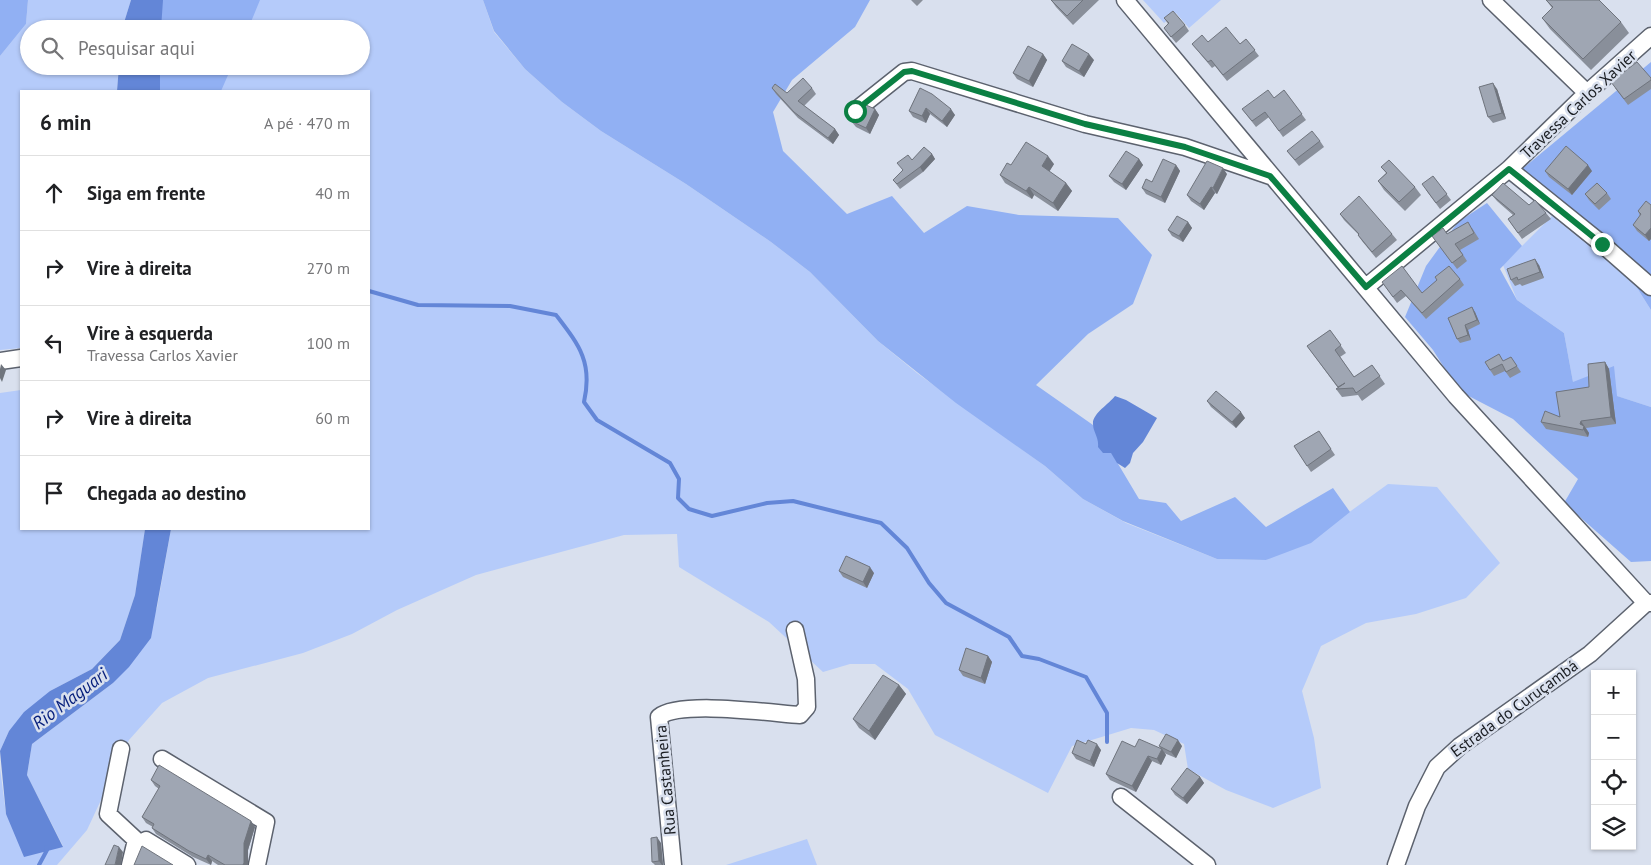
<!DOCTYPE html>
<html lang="pt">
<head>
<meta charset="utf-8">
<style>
  body { margin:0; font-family:"PT Sans",sans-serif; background:#f2f2f2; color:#202124 }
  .controls { position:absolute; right:15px; bottom:15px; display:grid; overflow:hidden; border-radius:0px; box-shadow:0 1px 4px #0004 }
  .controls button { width:45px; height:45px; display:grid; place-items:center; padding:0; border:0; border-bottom:1px solid #e0e0e0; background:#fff; color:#202124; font:25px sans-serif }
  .stop { position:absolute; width:15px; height:15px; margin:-11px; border:4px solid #0b8043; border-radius:50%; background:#fff }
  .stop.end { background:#0b8043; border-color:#fff; box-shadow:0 1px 5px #0008 }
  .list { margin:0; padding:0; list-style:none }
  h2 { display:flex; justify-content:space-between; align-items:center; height:65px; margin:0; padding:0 20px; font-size:21px }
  h2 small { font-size:16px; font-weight:400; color:#757577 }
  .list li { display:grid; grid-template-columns:32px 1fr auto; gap:15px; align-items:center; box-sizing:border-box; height:75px; padding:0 20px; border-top:1px solid #e0e0e0 }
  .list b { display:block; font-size:19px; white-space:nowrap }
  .list p { margin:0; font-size:16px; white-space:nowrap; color:#757577 }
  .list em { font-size:16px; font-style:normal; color:#757577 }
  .icon { flex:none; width:28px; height:28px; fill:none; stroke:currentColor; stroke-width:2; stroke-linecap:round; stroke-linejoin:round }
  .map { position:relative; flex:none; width:1651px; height:865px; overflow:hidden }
  .search { position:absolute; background:#fff; box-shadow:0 1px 4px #0004; left:20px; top:20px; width:350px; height:55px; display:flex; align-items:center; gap:12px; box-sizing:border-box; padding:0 18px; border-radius:28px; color:#757577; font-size:19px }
  .panel { position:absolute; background:#fff; box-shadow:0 1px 4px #0004; left:20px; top:90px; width:350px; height:440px; border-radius:0px }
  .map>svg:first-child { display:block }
  .green { fill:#b5cbfa }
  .forest { fill:#91b0f3 }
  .water { fill:#6386d7 }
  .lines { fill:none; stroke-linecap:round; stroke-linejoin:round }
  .stream { stroke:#6386d7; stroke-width:4 }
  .minor-casing { stroke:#5c626e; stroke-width:19 }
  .minor { stroke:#fff; stroke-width:16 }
  .wall { fill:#898f9a }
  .shaded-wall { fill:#6f747d }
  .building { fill:#9fa6b3; stroke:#6f747d }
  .route { stroke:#0b8043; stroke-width:6 }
  .labels { text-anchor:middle; stroke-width:5; stroke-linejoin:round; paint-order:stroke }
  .street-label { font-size:16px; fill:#1a1d22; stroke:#d9e0ee }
  .water-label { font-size:18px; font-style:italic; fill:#051e7b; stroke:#d9e0ee }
</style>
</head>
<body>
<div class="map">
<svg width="1651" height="865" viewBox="0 0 1651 865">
  <rect width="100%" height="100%" fill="#d9e0ee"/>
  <path class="green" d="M28,0H131L122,29H29V66H119L117,91H21V348L0,350V56L26,24Z
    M163,0H483L494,32L525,69L562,102L601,131L686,184L771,242L810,272L878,341L917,373L1045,466L1083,499L1126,523L1217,559L1266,560L1348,513L1388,484L1437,487L1500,563L1466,598L1416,614L1366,623L1321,646L1302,691L1314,738L1321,788L1273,808L1226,790L1188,769L1184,744L1154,730L1131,728L1072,746L1048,793L935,735L908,689L875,664H850L823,672L769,622L679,567L677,534L624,535L476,575L397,610L352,634L303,653L208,678L162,703L129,740L87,830L57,865H0V768L6,814L63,846L27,775L32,744L113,683L157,608L171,529H369V91H160V66H361V29H161Z
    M1143,0H1221L1189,28L1176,13L1164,23Z
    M1552,216L1634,283L1651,310V407L1573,382L1564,333L1517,300L1503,265Z
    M21,390V529H145L135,595L120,640L92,669L50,691L9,731L0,751V393Z
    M807,839L817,865H726Z"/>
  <path class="forest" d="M0,0H28L26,24L0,56Z
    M161,0H260L248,29H160Z
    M483,0H870L855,27L792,80L773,112L783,151L847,214L892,196L924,233L967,206L1019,215L1118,218L1152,255L1133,304L1088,334L1036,385L1093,425L1099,439L1111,452L1139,499L1166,503L1181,521L1235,497L1266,527L1333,488L1350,512L1311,543L1266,560L1217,559L1123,521L1083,499L1045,466L956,403L878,341L810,272L771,242L686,184L601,131L562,102L525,69L494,31Z
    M1651,62V310L1634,283L1509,180Z
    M160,66H232L221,91H160Z
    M1487,203L1522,246L1500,269L1517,300L1564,333L1573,382L1614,366L1617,396L1651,407V561L1631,562L1564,503L1578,479L1513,419L1459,391L1433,350L1405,317L1426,266L1458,222Z"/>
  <path class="water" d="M131,0H163L161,29H122Z
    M119,66H160V91H117Z
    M1115,396L1126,400L1157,418L1143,442L1133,453L1130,463L1125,468L1117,463L1111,453H1103L1098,447C1099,437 1093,432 1093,424C1092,414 1109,404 1115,396Z
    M145,529H171L151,638L129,667L113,683L32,744L27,775L63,847L24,857L6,814L0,751L9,731L24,712L50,691L92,669L120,640L135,595Z"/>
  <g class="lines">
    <path class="stream" d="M369,291L418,305L510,306L556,315C579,345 593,362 584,402L597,420L670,463L679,479L678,498L689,509L712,516L767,503L793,501L881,523L907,548L929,583L946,603L1009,637L1022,656L1039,659L1086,677L1107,713V742
      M39,865L47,850L46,847"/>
    <g class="minor-casing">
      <path id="minor" d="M1125,0L1456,396L1646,603
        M1491,0L1587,93
        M855,111L904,72L912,71L1085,124L1185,147L1270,176
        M1509,169L1602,244L1651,287
        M1366,287L1509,169L1587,93L1651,36
        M0,361L21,358
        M121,749L108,814L136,840L130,865
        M162,759L266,822L257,865
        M1121,797L1207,865
        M146,840L187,865
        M673,865L659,717C679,700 771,713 800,715L807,707L806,679L795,630
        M1396,865L1417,806L1437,767L1460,746L1590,654L1646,603H1651"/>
    </g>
    <use href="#minor" class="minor"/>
  </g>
  <path class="wall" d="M911,0H923L917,6Z
    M1051,0H1099L1073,25L1056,7Z
    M1546,0L1621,22L1629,33L1591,70L1550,29L1542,18L1552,8Z
    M1164,18L1185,25L1189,31L1176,43L1164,28L1168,24Z
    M1246,39L1259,56L1227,81L1215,66L1212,68L1192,44L1208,42L1240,44Z
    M1043,54L1047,60L1033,87L1017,79L1013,73Z
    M1094,60L1084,77L1066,67L1062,61Z
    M1651,78V89L1628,105L1615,88Z
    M772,88L787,93L812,88L816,94L804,106L835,129L839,135L833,144L798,118L776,94Z
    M920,88L955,115L947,127L930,114L926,123L913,117L909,111Z
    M1497,89L1506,119L1493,123L1488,117Z
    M1284,90L1306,120L1283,137L1269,117L1256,127L1242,109L1274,98Z
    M875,109L879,115L870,134L856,127L851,121Z
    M1320,141L1324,147L1299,166L1287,151Z
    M932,154L935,159L923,172L900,189L893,180L912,160Z
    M1139,159L1143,165L1126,190L1114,182L1109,176Z
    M1054,164L1049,172L1066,183L1072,191L1058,211L1034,195L1032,199L1005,183L1000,175L1011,165Z
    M1176,165L1180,171L1165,203L1146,194L1142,188Z
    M1381,167L1415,187L1421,195L1405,211L1384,190L1378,181L1386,173Z
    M1545,171H1592L1572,195L1549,177Z
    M1227,174L1217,194L1215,193L1204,210L1191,201L1187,195Z
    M1433,176L1451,200L1440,209L1426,190Z
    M1607,193L1611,199L1599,210L1589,200L1585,194Z
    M1492,195L1529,205L1546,213L1551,219L1522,239L1508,219L1513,215L1497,201Z
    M1651,205V239L1649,241L1637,231L1633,225L1640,216L1638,211Z
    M1340,214L1392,234L1397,240L1376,258L1362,241L1358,235V234L1344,220Z
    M1188,222L1192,228L1183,242L1172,236L1168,230Z
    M1472,228L1479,239L1460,250L1467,261L1457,269L1432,236L1447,234Z
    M1539,265L1544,278L1522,286L1520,284L1515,286L1511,280Z
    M1460,279L1464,285L1426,319L1406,296L1397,303L1382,282L1422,293Z
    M1475,312L1480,324L1468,330L1471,340L1460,343L1457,339L1448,318Z
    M1330,330L1346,353L1340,357L1354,377L1372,365L1385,384L1362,401L1358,395L1342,397L1336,389L1338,388L1307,346Z
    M1504,361L1515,363L1521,372L1510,378L1505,371L1494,376L1490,370Z
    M1605,362L1609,369L1616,424L1586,428L1589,433L1588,437L1546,429L1541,422L1560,417L1589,387Z
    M1207,401L1245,418L1236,428L1211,407Z
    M1319,431L1335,455L1311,472L1294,446Z
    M839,571L874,573L867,588L843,577Z
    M988,656L992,662L985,684L963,676L959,670Z
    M899,685L906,694L875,740L859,728L853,719Z
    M1086,744L1101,750L1094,767L1076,759L1072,753Z
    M1159,746H1182L1176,758L1164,753L1166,755L1161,765L1152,761L1136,792L1110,780L1106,774L1135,747L1161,749Z
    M1200,777L1204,783L1187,804L1175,795L1171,789Z
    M151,780L251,821L255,827L248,850V865H218L212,861L211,865L193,857L156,834L152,828L153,827L146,823L142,817L159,789L155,786Z
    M661,843L663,865H655L652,862Z"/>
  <path class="shaded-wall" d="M1043,54L1047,60L1033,87L1029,81Z
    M1089,54L1094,60L1084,77L1079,71Z
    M1493,83L1497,89L1506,119L1502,113Z
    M926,108L930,114L926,123L922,116Z
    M875,109L879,115L870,134L866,128Z
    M951,109L955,115L947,127L942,121Z
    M835,129L839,135L833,144L828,138Z
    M932,154L935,159L923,172L920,167Z
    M1048,156L1054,164L1047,175L1042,166Z
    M1139,159L1143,165L1126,190L1122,184Z
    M1176,165L1180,171L1165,203L1161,197Z
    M1588,165L1592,171L1572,195L1568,189Z
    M1223,168L1227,174L1217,194L1213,188Z
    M1066,183L1072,191L1058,211L1053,203Z
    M1029,187L1034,195L1032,199L1026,191Z
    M1211,187L1215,193L1204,210L1200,204Z
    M1188,222L1192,228L1183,242L1179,236Z
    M1651,228V239L1649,241L1645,235Z
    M1535,259L1539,265L1544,278L1540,272Z
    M1472,307L1475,312L1480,324L1477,320Z
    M1465,325L1468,330L1471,340L1468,335Z
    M1605,362L1609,369L1616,424L1611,417Z
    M1,364L6,370L2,382L0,378V369Z
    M1241,412L1245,418L1236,428L1232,422Z
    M1581,421L1589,433L1588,437L1580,424Z
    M870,567L874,573L867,588L863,582Z
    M988,656L992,662L985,684L981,678Z
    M899,685L906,694L875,740L869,731Z
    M1178,740L1182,746L1176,758L1171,752Z
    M1097,744L1101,750L1094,767L1090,761Z
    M1162,749L1166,755L1161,765L1157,759Z
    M1148,756L1152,761L1136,792L1132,786Z
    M1200,777L1204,783L1187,804L1183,798Z
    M251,821L255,827L248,850V865H243L244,843Z
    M657,837L661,843L663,865H662L659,861Z
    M119,847L123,852L121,865H115Z
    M208,855L212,861L211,865L206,859Z"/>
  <path class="building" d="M1051,0H1083L1067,16Z
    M1546,0H1599L1621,22L1583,59L1542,18L1553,7Z
    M1173,11L1185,25L1171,37L1164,28L1169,23L1164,18Z
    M1226,27L1240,44L1246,39L1255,50L1223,75L1211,60L1208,62L1192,44L1202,35L1208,42Z
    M1072,44L1089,54L1079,71L1062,61Z
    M1028,46L1043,54L1029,81L1013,73Z
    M1637,62L1651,78V80L1624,99L1611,82Z
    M803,78L812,88L798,101L835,129L828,138L794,112L772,88L775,84L787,93Z
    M1493,83L1502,113L1488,117L1479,87Z
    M920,88L932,94L951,109L942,121L926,108L922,116L909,111Z
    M1268,90L1274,98L1284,90L1302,114L1279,131L1265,112L1252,121L1242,109Z
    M866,105L875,109L866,128L851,121L855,114Z
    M1312,131L1320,141L1295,160L1287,151Z
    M1026,142L1048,156L1042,166L1066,183L1053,203L1029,187L1026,191L1000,175L1007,163L1011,165Z
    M1566,146L1588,165L1568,189L1545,171Z
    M924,147L932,154L920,167L897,184L893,180L903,170L897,163L908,155L912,160Z
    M1126,151L1139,159L1122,184L1109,176Z
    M1163,159L1176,165L1161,197L1142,188L1146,179L1152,182Z
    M1389,160L1415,187L1399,202L1378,181L1387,173L1381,167Z
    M1207,161L1223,168L1213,188L1211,187L1200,204L1187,195Z
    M1433,176L1447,194L1436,203L1422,184Z
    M1503,183L1529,205L1535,200L1546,213L1518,233L1508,219L1515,214L1492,195Z
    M1597,183L1607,193L1595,204L1585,194Z
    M1359,196L1392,234L1372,252L1358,235L1359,234L1340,214Z
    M1646,201L1651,205V228L1645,235L1633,225L1641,214L1638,211Z
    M1177,216L1188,222L1179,236L1168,230Z
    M1468,222L1474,233L1455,244L1463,255L1452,263L1432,236L1443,228L1447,234Z
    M1535,259L1540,272L1518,280L1517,277L1511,280L1507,269Z
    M1402,266L1422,293L1437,280L1435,277L1449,266L1460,279L1422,313L1401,290L1393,297L1382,282Z
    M1472,307L1477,320L1465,325L1468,335L1457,339L1448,318Z
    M1330,330L1341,345L1335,350L1354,377L1372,365L1380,376L1356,393L1353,388L1336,389L1345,383L1338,387L1307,346Z
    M1499,354L1503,361L1511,357L1517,366L1506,372L1502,364L1490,370L1485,362Z
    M1605,362L1611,417L1581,421L1580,424L1584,426L1583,430L1541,422L1545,411L1560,417L1556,392L1589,387L1588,364Z
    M1216,391L1241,412L1232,422L1207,401Z
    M1319,431L1331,449L1307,466L1294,446Z
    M846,556L870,567L863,582L839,571Z
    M966,648L988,656L981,678L959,670Z
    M883,675L899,685L869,731L853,719Z
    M1166,734L1178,740L1171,752L1159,746Z
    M1139,739L1162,749L1157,759L1148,756L1132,786L1106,774L1122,741L1135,747Z
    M1077,740L1086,744L1088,740L1097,744L1090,761L1072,753Z
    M159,765L251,821L244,843V863L243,865H225L208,855L206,859L189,851L152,828L154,824L142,817L160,786L151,780Z
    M1187,768L1200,777L1183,798L1171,789Z
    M657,837L659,861L652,862L651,838Z
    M114,845L119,847L115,865H105Z
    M142,846L173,865H134Z"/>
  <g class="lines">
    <path class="route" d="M855,111L904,72L912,71L1085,124L1185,147L1270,176L1366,287L1509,169L1602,244"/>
  </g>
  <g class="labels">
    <g class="street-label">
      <text transform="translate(1578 104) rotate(-43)" y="6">Travessa Carlos Xavier</text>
      <text transform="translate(1514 708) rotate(-36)" y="6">Estrada do Curuçambá</text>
      <text transform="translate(665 780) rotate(-95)" y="6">Rua Castanheira</text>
    </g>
    <g class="water-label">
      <text transform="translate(70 699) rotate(-37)" y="6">Rio Maguari</text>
    </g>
  </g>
</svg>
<div class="controls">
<button>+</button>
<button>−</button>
<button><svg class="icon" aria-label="locate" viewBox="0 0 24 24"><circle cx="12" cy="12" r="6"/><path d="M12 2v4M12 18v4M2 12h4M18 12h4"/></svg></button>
<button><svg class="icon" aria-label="layers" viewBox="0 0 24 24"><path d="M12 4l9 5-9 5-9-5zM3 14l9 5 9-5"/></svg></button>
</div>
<div class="stop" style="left:855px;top:111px"></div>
<div class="stop end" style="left:1602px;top:244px"></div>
<div class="search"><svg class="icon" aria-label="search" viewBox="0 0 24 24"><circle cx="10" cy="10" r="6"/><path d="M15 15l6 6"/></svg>Pesquisar aqui</div>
<section class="panel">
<h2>6 min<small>A pé · 470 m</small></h2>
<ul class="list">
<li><svg class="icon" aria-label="ahead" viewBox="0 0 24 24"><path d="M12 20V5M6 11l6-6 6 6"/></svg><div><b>Siga em frente</b></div><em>40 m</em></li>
<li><svg class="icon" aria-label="right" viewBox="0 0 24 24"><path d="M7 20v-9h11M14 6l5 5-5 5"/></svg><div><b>Vire à direita</b></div><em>270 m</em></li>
<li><svg class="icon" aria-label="left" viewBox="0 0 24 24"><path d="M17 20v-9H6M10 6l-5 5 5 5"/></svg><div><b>Vire à esquerda</b><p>Travessa Carlos Xavier</p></div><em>100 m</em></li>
<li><svg class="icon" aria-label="right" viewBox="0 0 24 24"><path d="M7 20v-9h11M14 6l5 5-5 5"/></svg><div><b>Vire à direita</b></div><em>60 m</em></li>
<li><svg class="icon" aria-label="arrive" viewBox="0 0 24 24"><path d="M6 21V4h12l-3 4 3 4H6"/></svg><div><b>Chegada ao destino</b></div></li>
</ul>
</section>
</div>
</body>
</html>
